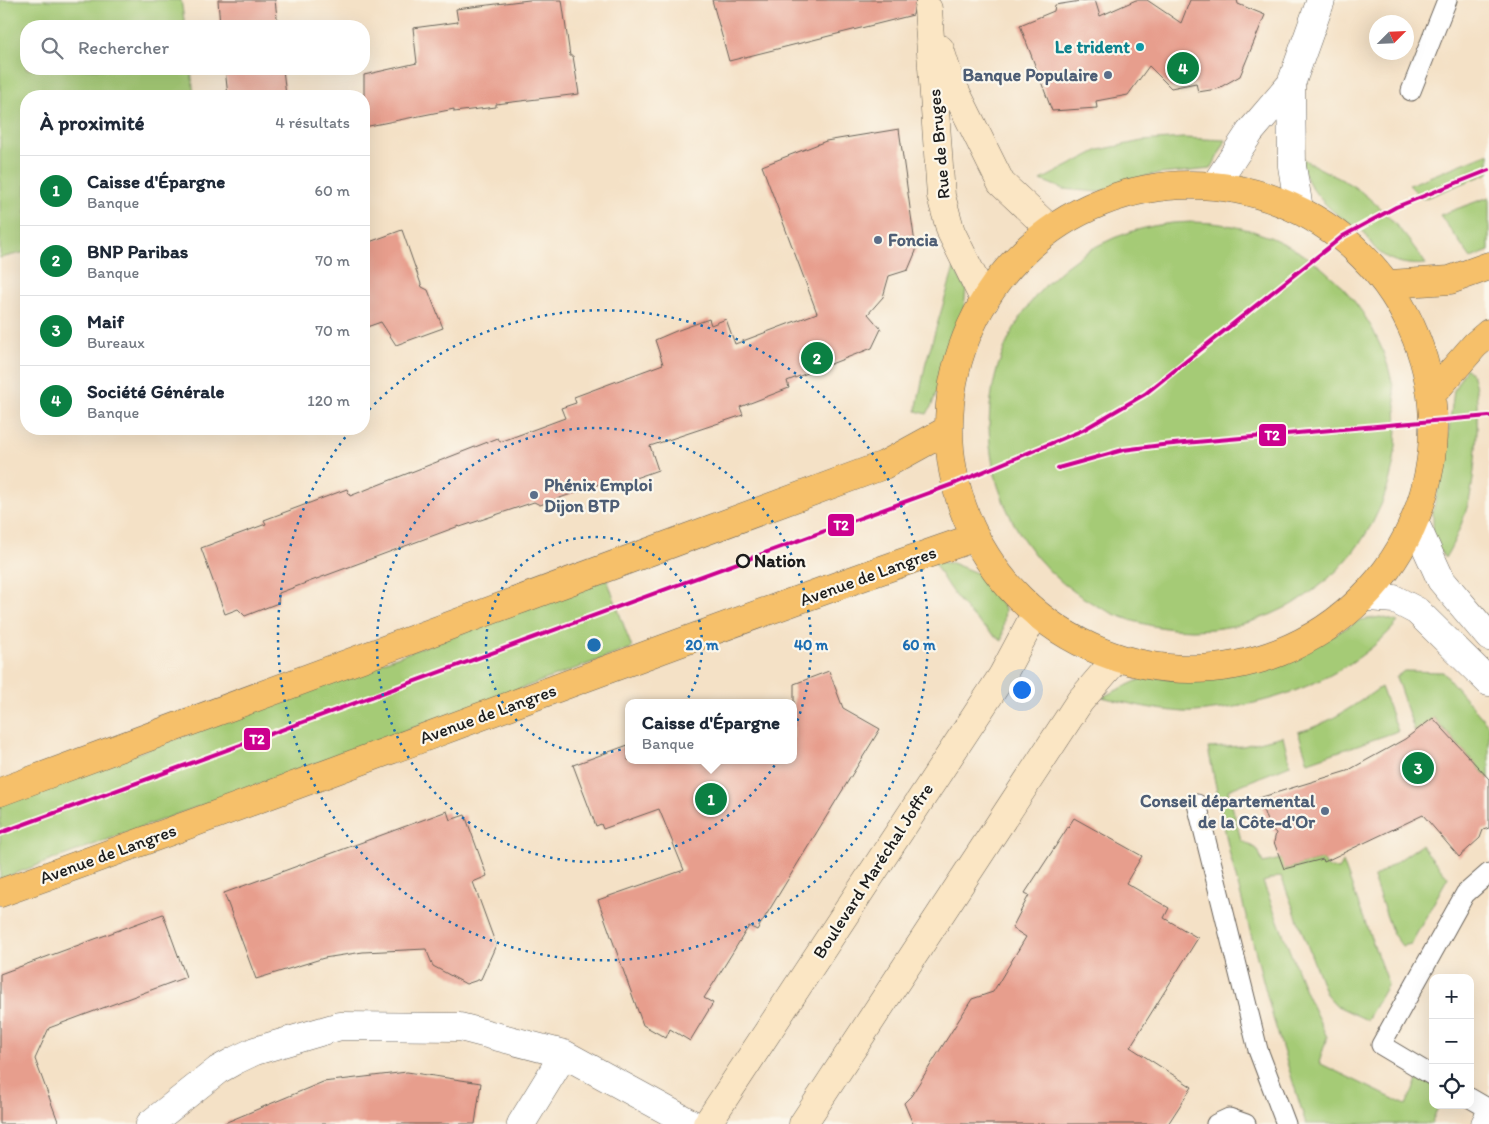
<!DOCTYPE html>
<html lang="fr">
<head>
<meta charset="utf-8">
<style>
  body { margin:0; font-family:Itim,sans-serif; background:#f6f6f7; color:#1f2937 }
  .controls { position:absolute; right:15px; bottom:15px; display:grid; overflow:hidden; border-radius:10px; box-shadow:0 5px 20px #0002 }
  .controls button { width:45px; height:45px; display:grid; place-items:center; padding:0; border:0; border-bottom:1px solid #e0e1e3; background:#fff; color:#1f2937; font:25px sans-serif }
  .compass { position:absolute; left:1369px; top:15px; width:45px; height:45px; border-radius:50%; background:#fff; box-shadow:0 5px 20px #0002; rotate:66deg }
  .you { position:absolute; left:1021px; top:689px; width:18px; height:18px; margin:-12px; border:4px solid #fff; border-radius:50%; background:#1a73e8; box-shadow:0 0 0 8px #1a73e833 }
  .badge { display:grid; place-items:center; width:32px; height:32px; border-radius:50%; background:#0b8043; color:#fff; font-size:16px; font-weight:700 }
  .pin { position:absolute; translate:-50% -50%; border:2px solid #fff; box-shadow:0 1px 5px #0006 }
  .popup { position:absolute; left:625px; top:699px; width:172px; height:65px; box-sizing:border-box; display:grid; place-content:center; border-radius:10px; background:#fff; filter:drop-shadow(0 1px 4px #0005); font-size:16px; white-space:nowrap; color:#747a83 }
  .popup b { font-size:19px; color:#1f2937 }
  .popup::after { content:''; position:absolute; left:50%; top:100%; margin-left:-10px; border:10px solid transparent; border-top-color:#fff }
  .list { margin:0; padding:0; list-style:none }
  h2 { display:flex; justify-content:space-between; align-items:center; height:65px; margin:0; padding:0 20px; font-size:21px }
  h2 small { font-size:16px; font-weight:400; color:#747a83 }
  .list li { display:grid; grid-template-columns:32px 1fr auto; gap:15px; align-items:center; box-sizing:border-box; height:70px; padding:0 20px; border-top:1px solid #e0e1e3 }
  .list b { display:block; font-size:19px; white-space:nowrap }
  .list p { margin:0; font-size:16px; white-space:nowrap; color:#747a83 }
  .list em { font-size:16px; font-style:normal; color:#747a83 }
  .icon { flex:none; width:28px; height:28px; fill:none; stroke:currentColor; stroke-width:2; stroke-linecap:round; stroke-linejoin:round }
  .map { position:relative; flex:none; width:1489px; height:1124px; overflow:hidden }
  .search { position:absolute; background:#fff; box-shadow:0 5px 20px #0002; left:20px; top:20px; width:350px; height:55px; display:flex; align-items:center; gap:12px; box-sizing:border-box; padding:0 18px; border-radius:20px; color:#747a83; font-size:19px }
  .panel { position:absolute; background:#fff; box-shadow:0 5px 20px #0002; left:20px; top:90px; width:350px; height:345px; border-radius:20px }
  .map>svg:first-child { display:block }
  .green { fill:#a5cb76; stroke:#607449 }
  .building { fill:#e79e8d }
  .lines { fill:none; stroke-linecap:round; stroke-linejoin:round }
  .lane-casing { stroke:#686158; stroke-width:21 }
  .street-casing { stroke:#686158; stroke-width:29 }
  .secondary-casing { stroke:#686158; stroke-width:29 }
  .primary-casing { stroke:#686158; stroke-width:29 }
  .lane { stroke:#fff; stroke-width:19 }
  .street { stroke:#fff; stroke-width:28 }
  .secondary { stroke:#fbe6c4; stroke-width:28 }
  .primary { stroke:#f6c06b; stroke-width:28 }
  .tram-1-casing { stroke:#fbf7ec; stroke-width:8 }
  .tram-1 { stroke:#cc008e; stroke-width:4 }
  .ring { fill:none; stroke:#1f6fb2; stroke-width:2.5; stroke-dasharray:2.5 5 }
  .culture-dot { fill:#0f9aa8; stroke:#fbf7ec; stroke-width:2 }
  .service-dot { fill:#5c6f8a; stroke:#fbf7ec; stroke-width:2 }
  .stop-dot { fill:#fbf7ec; stroke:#1c1c1c; stroke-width:2.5 }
  .labels { text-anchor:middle; stroke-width:4.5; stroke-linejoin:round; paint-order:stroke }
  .culture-label { font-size:18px; font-weight:bold; fill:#0d838f; stroke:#fbf7ec; text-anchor:end }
  .service-label { font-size:18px; font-weight:bold; fill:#4e5e75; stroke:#fbf7ec; text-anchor:end }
  .street-label { font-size:18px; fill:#1c1c1c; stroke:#fbf7ec }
  .stop-label { font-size:18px; font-weight:bold; fill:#1c1c1c; stroke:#fbf7ec; text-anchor:start }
  .centre { fill:#1f6fb2; stroke:#fbf7ec; stroke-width:2.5 }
  .ring-label { font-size:15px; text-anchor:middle; font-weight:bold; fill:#1f6fb2; stroke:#fbf7ec; stroke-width:4.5; stroke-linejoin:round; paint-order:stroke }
  .line-badge { stroke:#fbf7ec; stroke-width:2 }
  .badge-label { font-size:14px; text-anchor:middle; font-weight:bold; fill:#fff }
</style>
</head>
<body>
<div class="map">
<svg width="1489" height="1124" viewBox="0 0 1489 1124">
  <rect width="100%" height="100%" fill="#fbf7ec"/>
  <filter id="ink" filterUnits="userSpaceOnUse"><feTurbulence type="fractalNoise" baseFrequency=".02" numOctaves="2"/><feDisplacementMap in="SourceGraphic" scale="10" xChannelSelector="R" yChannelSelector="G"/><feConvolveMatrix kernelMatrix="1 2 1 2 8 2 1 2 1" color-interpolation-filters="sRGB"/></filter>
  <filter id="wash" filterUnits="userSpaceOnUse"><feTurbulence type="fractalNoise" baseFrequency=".0096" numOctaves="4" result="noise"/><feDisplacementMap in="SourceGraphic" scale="20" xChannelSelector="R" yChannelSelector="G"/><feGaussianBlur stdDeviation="1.12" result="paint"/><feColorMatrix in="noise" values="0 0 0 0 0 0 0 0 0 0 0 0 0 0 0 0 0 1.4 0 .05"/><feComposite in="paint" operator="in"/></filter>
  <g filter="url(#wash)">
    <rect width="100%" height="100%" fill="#f4e1c6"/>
    <path class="green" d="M0,0H181L185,26H26V69H191L194,96H26V252L0,258Z
      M1183,138L1226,140L1211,169L1150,175L1098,192L1063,189L1041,180L1099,150L1142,141Z
      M1489,153V173L1423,199L1409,185Z
      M1302,158C1320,170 1342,178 1359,190C1386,211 1407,236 1426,264C1407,266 1386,262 1373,246C1370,242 1368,237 1365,233C1358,226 1347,222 1339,216C1321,202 1302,181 1302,158Z
      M1489,197V251L1471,258L1440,215Z
      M989 426a204 204 0 1 1 408 0a204 204 0 1 1-408 0Z
      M954,268L966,289L964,308L932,405L927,414L916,411L926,362Z
      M1466,368C1468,371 1472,374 1473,377C1482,398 1475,479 1469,501C1463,521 1456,540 1445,558L1433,540V511L1445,460L1454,390Z
      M934,562L952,563L984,576L1005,609L1002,641C973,621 950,594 934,562Z
      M607,579L632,648L0,879V804Z
      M1381,617L1398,622C1354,673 1287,700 1222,709C1210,710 1196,713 1184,712C1156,710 1129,704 1102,697L1145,677L1204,680L1283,661L1317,645L1360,620Z
      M1404,671L1443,672L1489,726V779L1434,718L1415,732L1396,677Z
      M1381,687L1398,731L1308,762L1298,732C1328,725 1356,704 1381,687Z
      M1283,736L1290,765L1228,790L1241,840L1258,850L1263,863L1281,859L1285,869L1323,859L1328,868L1338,869L1343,862L1388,984L1367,1020L1337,1006L1326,994L1281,876L1263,882L1306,993L1327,1037L1319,1063L1406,1105L1419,1076L1433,1085V1105H1439L1431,1124H1306L1273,1018L1230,855L1208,748L1243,746Z
      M1421,845L1448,877L1411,944L1402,946L1393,934L1373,878Z"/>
    <g id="blocks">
      <path class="building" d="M218,0H275L278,26H220Z
        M529,0H562L570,56H573L579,94L496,104V107L454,112V109L364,127V75L417,63L413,28L458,22L456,9Z
        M712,0H916L913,15L729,61Z
        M1087,0H1095L1100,16L1136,0H1147L1181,23L1190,0H1237L1238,4L1265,15L1240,76L1217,89L1198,92L1196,83L1171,88L1149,66L1128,95L1096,101L1097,108L1052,111L1020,25L1054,11L1055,5Z
        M225,69H283L286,96H228Z
        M899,129L916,251L908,270L889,276L883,297L868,314L881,329L872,348L787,381L789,388L740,407L743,415L650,446L658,470L607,488L605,482L540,505L534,502L460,527L459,526L279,593L278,603L245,616L238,609L225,614L201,548L266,524L264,520L347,489L350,496L498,438L500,442L565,418L561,408L576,403L574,397L663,364L655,340L676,331L709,319L711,325L726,319L735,344L817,313L762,166L826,141Z
        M402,230L422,287L428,290L443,328L396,345L381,322L364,328V244Z
        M829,671L843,708L880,729L757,930L749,926L715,981L704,998L713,1003L690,1041L670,1029L666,1038L643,1025L598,900L684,870L659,809L603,829L601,824L596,826L573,765L628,745V760H794V684Z
        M1433,718L1489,779V828L1483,830L1480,838L1459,857L1423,815L1324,862L1323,859L1284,869L1274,842L1276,833L1269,827L1259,798L1347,771L1405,739Z
        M447,811L450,820L465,815L487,876L473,882L496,945L481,979L466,984L433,966L426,949L363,952L324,958L256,979L224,893Z
        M1074,818L1142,856L1126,883L1169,908L1164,918L1198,938L1130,1047L1192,1087L1168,1124H913L904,1103L911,1096L972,999L993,992L1026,937L1012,928L1029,895L1025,893Z
        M163,914L186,977L49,1028L35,1059L59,1124H0V974Z
        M407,1072L481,1083L475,1124H222L323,1082Z"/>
    </g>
  </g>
  <g filter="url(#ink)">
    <use href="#blocks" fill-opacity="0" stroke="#686158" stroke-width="1"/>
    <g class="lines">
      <g class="lane-casing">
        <path id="lane" d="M1411,91L1447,0
          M1197,804L1258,1050L1286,1124
          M1433,1076L1381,1045L1465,894L1489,873
          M1470,1098L1489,1109
          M1216,1124L1229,1118L1246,1124"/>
      </g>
      <g class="street-casing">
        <path id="street" d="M1215,185L1250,132L1291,84
          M1299,209L1292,166L1291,84L1321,0
          M1415,523L1441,580L1489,637
          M1369,597L1394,599L1417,611L1489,682
          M150,1124L218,1070L236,1060L255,1051L340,1026L460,1027L564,1054L692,1124
          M521,1124L564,1054
          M1485,1124L1489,1117"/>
      </g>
      <g class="secondary-casing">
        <path id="secondary" d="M928,9L941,196L951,232L985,301
          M940,49L949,78L1001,183L1049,228
          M707,1124L1002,676L1035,614
          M803,1124L1080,701L1117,658"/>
      </g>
      <g class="primary-casing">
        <path id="primary" d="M949 427a242 242 0 1 1 484 0a242 242 0 1 1-484 0Z
          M1390,284L1450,280L1489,266
          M1432,394L1475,345L1489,333
          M0,792L884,465L944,432
          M0,893C326,777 649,650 976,537"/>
      </g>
      <use href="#lane" class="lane"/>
      <use href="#street" class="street"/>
      <use href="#secondary" class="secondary"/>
      <use href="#primary" class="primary"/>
      <g class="tram-1-casing">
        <path id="tram-1" d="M1058,468L1123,450L1162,445L1489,416
          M0,833L956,483L1083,430L1145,394L1343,236L1396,207L1489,170"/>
      </g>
      <use href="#tram-1" class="tram-1"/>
    </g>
  </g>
  <g class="ring">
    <circle cx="594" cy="645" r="108"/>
    <circle cx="594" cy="645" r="217"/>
    <path d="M364 415A325 325 0 1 1 351 430"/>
  </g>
  <circle class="culture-dot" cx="1140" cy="47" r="5"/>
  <g class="service-dot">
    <circle cx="1108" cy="75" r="5"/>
    <circle cx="878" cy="240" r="5"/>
    <circle cx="534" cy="495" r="5"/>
    <circle cx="1325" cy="811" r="5"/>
  </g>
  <circle class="stop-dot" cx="743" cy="561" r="6"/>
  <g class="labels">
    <g class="culture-label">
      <text x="1130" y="53">Le trident</text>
    </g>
    <g class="service-label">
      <text x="1098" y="81">Banque Populaire</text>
      <text x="888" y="246" text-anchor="start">Foncia</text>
      <text x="544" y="491" text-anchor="start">Phénix Emploi<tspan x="544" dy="21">Dijon BTP</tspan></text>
      <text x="1315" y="807">Conseil départemental<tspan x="1315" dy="21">de la Côte-d'Or</tspan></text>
    </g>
    <g class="street-label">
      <text transform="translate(939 144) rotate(-95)" y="6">Rue de Bruges</text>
      <text transform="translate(868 576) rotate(-20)" y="6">Avenue de Langres</text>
      <text transform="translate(488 714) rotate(-20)" y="6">Avenue de Langres</text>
      <text transform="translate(108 854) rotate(-20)" y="6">Avenue de Langres</text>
      <text transform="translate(873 871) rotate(-57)" y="6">Boulevard Maréchal Joffre</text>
    </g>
    <g class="stop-label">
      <text x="754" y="567">Nation</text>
    </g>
  </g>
  <circle cx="594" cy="645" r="8" class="centre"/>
  <g class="ring-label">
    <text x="702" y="650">20 m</text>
    <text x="811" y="650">40 m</text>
    <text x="919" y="650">60 m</text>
  </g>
  <g class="line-badge">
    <rect x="1258" y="423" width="29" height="24" rx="5" fill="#cc008e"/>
    <rect x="827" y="513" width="28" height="24" rx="5" fill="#cc008e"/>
    <rect x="243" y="727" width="28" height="24" rx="5" fill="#cc008e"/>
  </g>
  <g class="badge-label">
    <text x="1272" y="440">T2</text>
    <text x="841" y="530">T2</text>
    <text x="257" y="744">T2</text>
  </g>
</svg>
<div class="controls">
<button>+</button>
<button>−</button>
<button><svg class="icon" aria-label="locate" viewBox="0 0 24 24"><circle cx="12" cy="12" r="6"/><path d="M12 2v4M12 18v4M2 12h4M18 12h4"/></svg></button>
</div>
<svg class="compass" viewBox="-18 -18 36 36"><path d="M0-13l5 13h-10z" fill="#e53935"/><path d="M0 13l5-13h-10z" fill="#747a83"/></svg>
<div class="you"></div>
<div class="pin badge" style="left:711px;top:799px">1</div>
<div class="popup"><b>Caisse d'Épargne</b>Banque</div>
<div class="pin badge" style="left:817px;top:358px">2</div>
<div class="pin badge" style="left:1418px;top:768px">3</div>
<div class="pin badge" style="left:1183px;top:68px">4</div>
<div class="search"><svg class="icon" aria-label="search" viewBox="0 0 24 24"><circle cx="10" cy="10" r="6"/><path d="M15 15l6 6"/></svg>Rechercher</div>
<section class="panel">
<h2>À proximité<small>4 résultats</small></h2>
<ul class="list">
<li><span class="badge">1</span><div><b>Caisse d'Épargne</b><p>Banque</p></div><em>60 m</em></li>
<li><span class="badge">2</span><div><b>BNP Paribas</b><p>Banque</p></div><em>70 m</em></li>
<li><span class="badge">3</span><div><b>Maif</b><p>Bureaux</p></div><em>70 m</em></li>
<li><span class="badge">4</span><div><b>Société Générale</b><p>Banque</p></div><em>120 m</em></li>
</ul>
</section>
</div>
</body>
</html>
